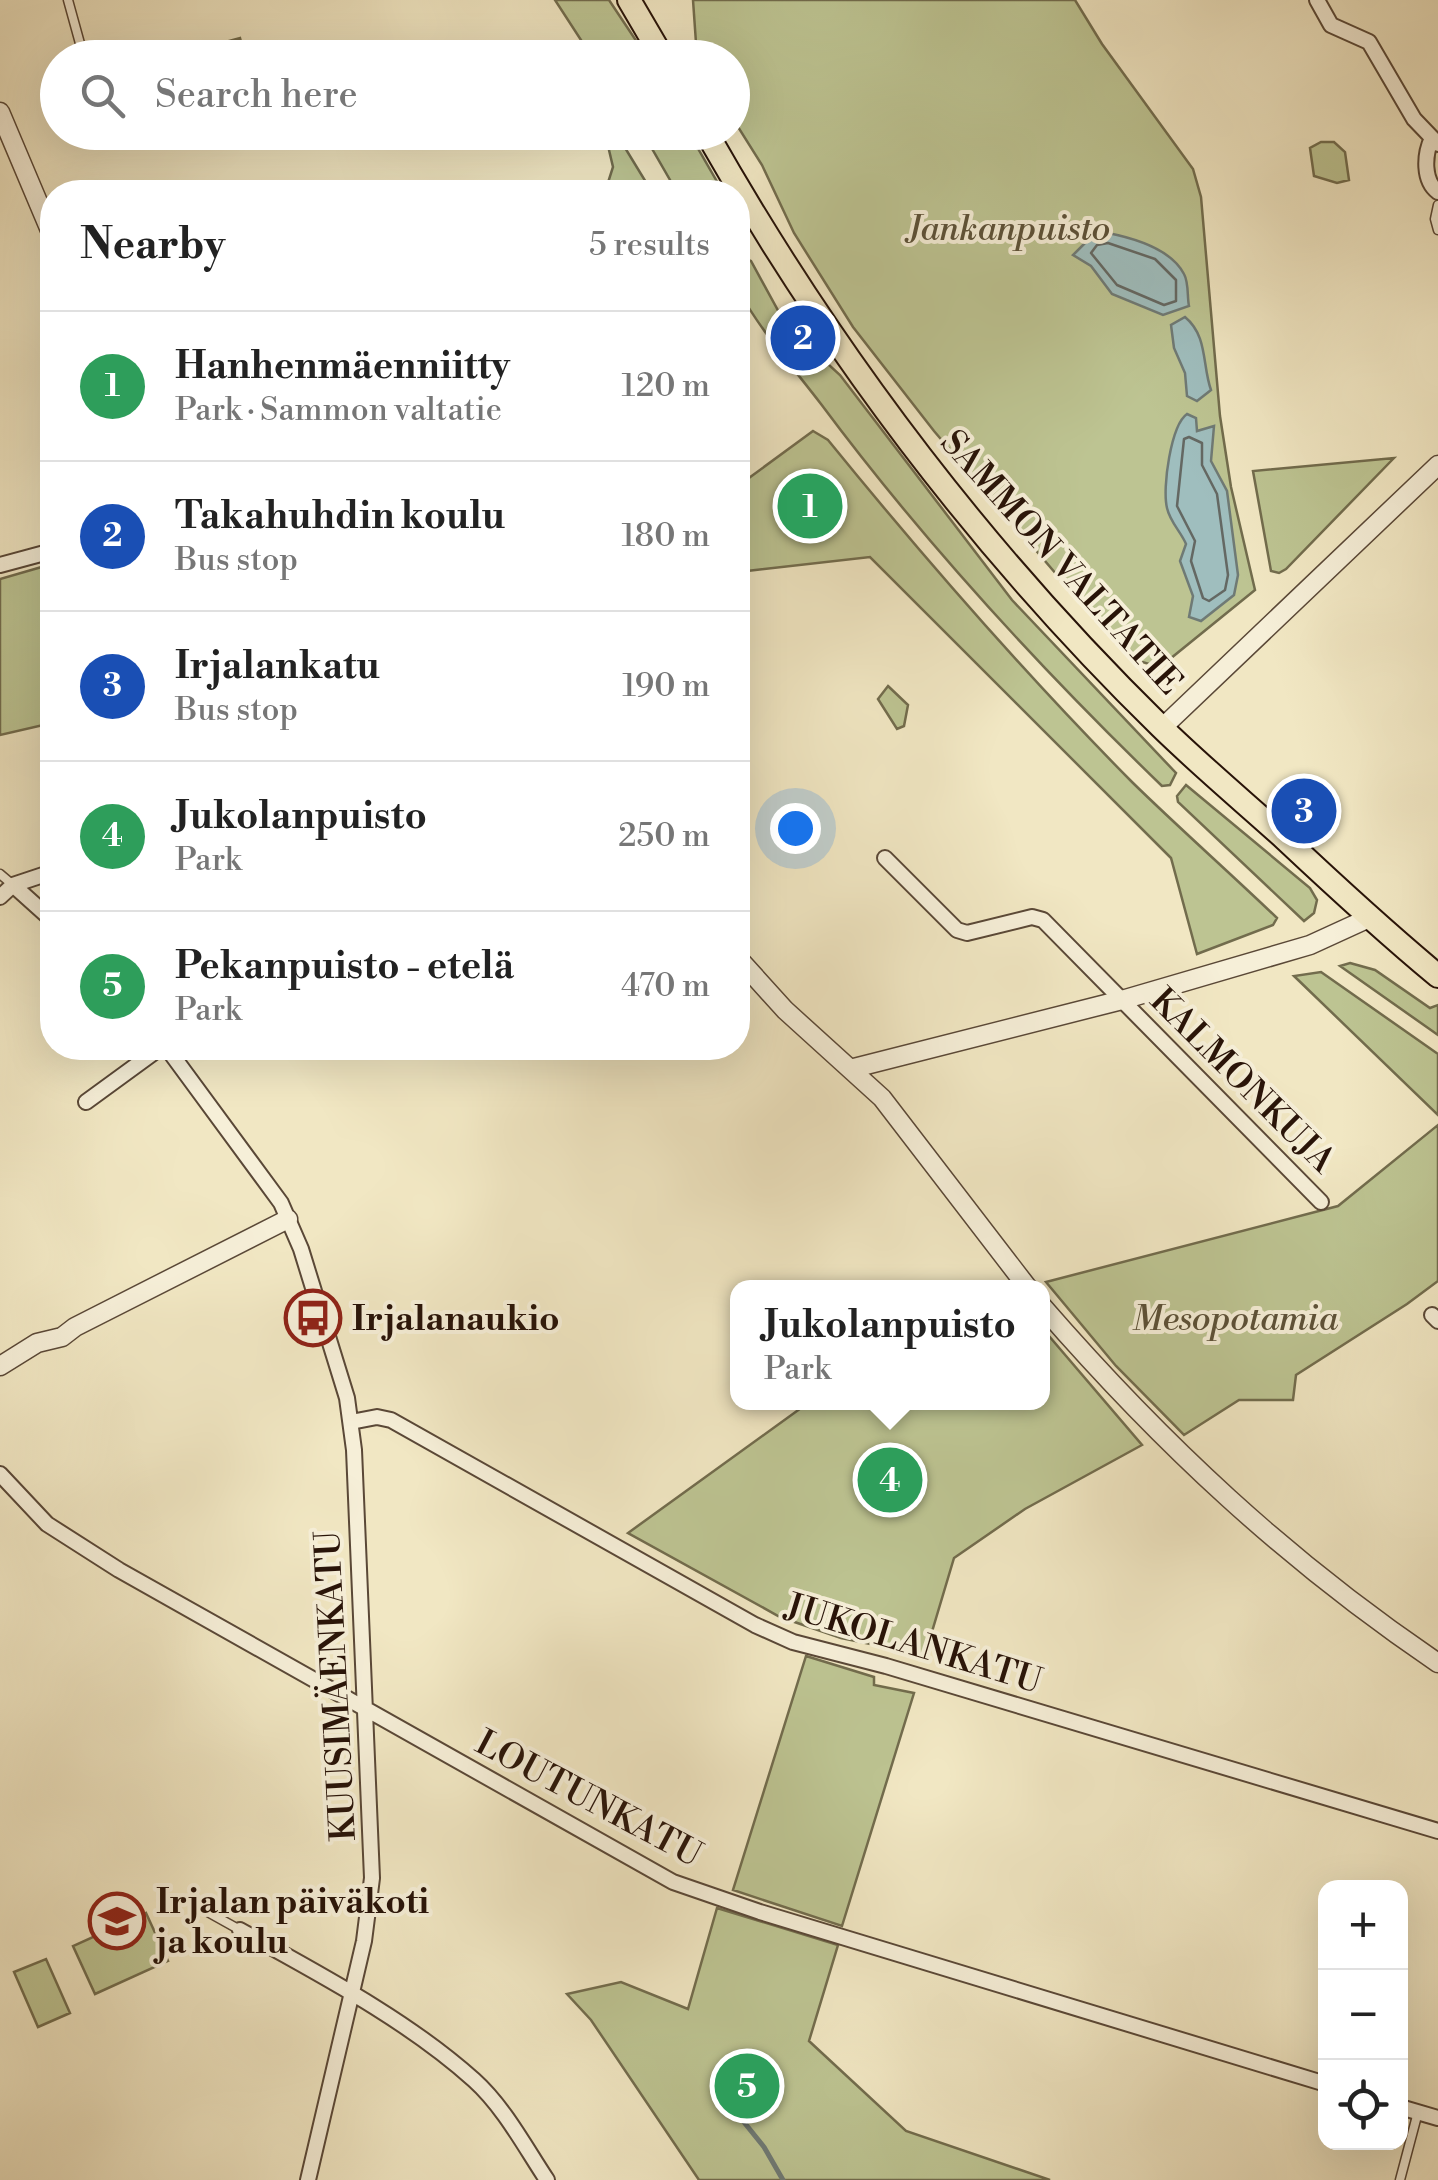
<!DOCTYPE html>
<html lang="en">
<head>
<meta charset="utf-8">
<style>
  body { margin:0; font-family:"Libre Bodoni",serif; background:#f6f6f6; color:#222 }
  .controls { position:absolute; right:30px; bottom:30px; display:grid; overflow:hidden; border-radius:20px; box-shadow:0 10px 40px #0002 }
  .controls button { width:90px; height:90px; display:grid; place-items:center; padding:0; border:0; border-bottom:2px solid #e0e0e0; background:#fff; color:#222; font:50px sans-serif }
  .you { position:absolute; left:795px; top:828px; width:35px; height:35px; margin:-25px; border:8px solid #fff; border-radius:50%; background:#1a73e8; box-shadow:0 0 0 15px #1a73e833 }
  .badge { display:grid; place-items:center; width:65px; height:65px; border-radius:50%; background:#ea580c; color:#fff; font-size:32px; font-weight:700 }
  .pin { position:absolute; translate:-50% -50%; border:5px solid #fff; box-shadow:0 2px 10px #0006 }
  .popup { position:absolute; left:730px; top:1280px; width:320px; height:130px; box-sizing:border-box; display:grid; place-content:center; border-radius:20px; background:#fff; filter:drop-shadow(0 2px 8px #0005); font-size:32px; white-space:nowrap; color:#767676 }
  .popup b { font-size:38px; color:#222 }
  .popup::after { content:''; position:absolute; left:50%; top:100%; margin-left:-20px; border:20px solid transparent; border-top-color:#fff }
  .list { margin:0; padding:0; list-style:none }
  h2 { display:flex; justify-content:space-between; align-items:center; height:130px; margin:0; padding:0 40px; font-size:42px }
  h2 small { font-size:32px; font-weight:400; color:#767676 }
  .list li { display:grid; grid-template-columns:65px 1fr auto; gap:30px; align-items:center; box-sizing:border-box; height:150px; padding:0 40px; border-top:2px solid #e0e0e0 }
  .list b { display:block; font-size:38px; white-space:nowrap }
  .list p { margin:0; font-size:32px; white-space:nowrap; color:#767676 }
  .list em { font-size:32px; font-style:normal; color:#767676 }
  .icon { flex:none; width:55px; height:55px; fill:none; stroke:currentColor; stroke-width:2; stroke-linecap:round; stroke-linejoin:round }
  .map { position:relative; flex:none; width:1438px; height:2180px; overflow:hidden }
  .search { position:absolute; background:#fff; box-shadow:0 10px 40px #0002; left:40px; top:40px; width:710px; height:110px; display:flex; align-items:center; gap:25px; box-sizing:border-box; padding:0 35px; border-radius:55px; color:#767676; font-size:38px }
  .panel { position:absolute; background:#fff; box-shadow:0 10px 40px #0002; left:40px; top:180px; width:710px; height:880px; border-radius:40px }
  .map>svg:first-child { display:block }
  .green { fill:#bdc492; stroke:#726c4d; stroke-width:2.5 }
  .water { fill:#9fbebe; stroke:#6f7a75; stroke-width:2.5 }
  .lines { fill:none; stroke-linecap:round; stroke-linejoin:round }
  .shore { stroke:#646863; stroke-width:2.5 }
  .stream { stroke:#6f7a75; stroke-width:5 }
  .service-casing { stroke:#5a4837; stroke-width:11 }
  .minor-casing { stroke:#5a4837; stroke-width:18 }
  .tertiary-casing { stroke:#5a4837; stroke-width:21 }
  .primary-casing { stroke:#281308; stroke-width:26 }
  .service { stroke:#f6efd8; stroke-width:8 }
  .minor { stroke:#f6efd8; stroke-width:14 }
  .tertiary { stroke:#f6efd8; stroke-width:18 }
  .primary { stroke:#f1e7c3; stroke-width:22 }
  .labels { text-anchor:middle; stroke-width:8; stroke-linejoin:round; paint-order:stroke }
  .park-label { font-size:35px; font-style:italic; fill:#5c5138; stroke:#f6efd8 }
  .street-label { font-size:35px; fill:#281308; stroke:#f6efd8 }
  .poi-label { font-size:35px; font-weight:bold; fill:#281308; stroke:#f6efd8; text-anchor:start }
</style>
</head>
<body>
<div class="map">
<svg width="1438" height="2180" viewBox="0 0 1438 2180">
  <rect width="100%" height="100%" fill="#f1e7c3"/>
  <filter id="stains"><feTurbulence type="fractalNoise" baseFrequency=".002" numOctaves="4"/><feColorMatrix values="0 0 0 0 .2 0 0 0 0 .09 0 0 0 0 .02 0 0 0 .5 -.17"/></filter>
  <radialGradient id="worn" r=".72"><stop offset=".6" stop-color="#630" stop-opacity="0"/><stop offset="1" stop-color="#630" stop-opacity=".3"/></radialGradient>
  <path class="green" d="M555,0H609L647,57H592Z
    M693,0H1075L1102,44L1193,169L1201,197L1220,416L1231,487L1255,590L1160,667L1142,662L1080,602L934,431L853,327L794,233L762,165L733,119L732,58L697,57Z
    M240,38L245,57H202L199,49Z
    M605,133H616L652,192H605L613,167Z
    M643,133H689L723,192H677Z
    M1321,142H1334L1345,152L1349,180L1337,183L1314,176L1310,148Z
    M738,256L751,261L798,347L805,354L816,353L840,375L1012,600L1176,773L1170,785L1162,786C1039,667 923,541 821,404C795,370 761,331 740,293C735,283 737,267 738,256Z
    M813,431L828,440C924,558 1025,674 1132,782C1179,828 1229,872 1277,918L1273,925L1197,954L1171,858L870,557L738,572V486Z
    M1394,458L1286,569L1279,573L1271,571L1253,471Z
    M52,564V723L0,735V579Z
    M888,686L908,705L904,726L897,729L878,699Z
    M1186,785L1310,888L1317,900L1314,913L1304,921L1178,802L1177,796Z
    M1350,963L1375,970L1430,1008L1438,1005V1035L1340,966Z
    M1321,972L1438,1054V1115L1294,976Z
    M1438,1125V1281L1407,1304L1296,1375L1293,1400H1239L1184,1435L1116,1366L1046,1282L1338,1206Z
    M1043,1329L1142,1445L1025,1509L954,1558L925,1655L841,1638L780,1617L628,1533L808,1403L1042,1402Z
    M806,1656L874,1677V1685L914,1693L842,1926L733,1890Z
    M717,1908L838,1945L809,2041L906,2131L1050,2180H699L591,2020L567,1994L621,1982L688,2009Z
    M146,1913L168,1961L95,1994L73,1946Z
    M46,1959L70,2013L38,2027L14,1972Z"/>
  <path class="water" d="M1108,233C1133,238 1171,249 1184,274C1189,283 1187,297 1189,306L1163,315L1112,294L1091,266L1073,255L1092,236Z
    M1185,317C1208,336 1202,365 1211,390L1197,401L1187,396L1185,373L1174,348L1171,325Z
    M1187,414L1196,418L1197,431L1214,426L1211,461L1227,491L1238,575L1234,595L1201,621L1189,617L1193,596L1180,561L1186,544C1181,532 1170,522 1167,508C1162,488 1171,425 1187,414Z"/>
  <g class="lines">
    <path class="shore" d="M1108,243L1155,259L1176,280V301L1164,305L1117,285L1091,253L1097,245Z
      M1189,437L1202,443V465L1217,494L1228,575L1225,590L1209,601L1203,598L1191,561L1195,541L1177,506L1184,439Z"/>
    <path class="stream" d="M739,2116L764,2147L783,2180"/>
    <g class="service-casing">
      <path id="service" d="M68,0L84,58
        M1438,205L1435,219L1438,230
        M0,874L13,885
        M197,1906L240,1930
        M1400,2180L1418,2112"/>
    </g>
    <g class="minor-casing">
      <path id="minor" d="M1317,0L1331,25L1369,42L1414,119L1438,144
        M1432,138C1424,155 1423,181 1438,192
        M0,565L52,551
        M885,858L957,930L967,933L1032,917L1043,920L1321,1202
        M13,885L52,920
        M0,897L13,885L52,872
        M167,1048L281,1203L301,1249L347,1398L354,1450L372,1878L364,1941L308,2180
        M86,1102L160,1048
        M1432,1315L1438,1321
        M351,1422L377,1417L391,1420L755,1625L793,1642L886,1666L1438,1831
        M0,1474L47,1524L119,1570L673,1882L760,1912L1326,2084
        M240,1930C319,1974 406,2019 474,2080C504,2107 525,2147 547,2180
        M1400,2107L1438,2118"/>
    </g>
    <g class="tertiary-casing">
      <path id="tertiary" d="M0,112L52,235
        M1162,728L1438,465
        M738,958L785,1010L882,1098L1028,1288
        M850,1069L1122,1000L1310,945L1369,918
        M1042,1306C1162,1444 1287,1561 1438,1663
        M0,1366L37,1343L62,1337L75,1327L288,1219"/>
    </g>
    <g class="primary-casing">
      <path id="primary" d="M629,0L663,58
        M706,132C830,351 981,551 1161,727C1201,766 1244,802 1285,839C1335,886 1385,932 1438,976"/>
    </g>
    <use href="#service" class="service"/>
    <use href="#minor" class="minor"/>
    <use href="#tertiary" class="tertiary"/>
    <use href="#primary" class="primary"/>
  </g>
  <defs>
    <g id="bus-ring" transform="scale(2.875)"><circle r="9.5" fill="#f6efd8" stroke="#8f2418" stroke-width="1.5"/><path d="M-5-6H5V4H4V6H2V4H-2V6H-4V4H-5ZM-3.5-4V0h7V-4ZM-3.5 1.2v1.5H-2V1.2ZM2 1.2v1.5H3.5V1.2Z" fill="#8f2418"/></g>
    <g id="school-ring" transform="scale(2.875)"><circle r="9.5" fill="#f6efd8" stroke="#8f2418" stroke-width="1.5"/><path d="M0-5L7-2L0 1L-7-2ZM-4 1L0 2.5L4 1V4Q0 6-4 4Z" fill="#8f2418"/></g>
  </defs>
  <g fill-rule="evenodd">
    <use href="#bus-ring" x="313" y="1318"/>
    <use href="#school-ring" x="117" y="1921"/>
  </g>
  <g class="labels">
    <g class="park-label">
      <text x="1009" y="240">Jankanpuisto</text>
      <text x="1235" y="1330">Mesopotamia</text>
    </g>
    <g class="street-label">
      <text transform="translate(1062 562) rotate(48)" y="12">SAMMON VALTATIE</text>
      <text transform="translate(1243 1080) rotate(45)" y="12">KALMONKUJA</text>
      <text transform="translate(914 1643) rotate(17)" y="12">JUKOLANKATU</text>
      <text transform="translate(335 1686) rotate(-93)" y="12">KUUSIMÄENKATU</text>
      <text transform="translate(589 1798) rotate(28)" y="12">LOUTUNKATU</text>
    </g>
    <g class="poi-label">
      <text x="352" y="1330">Irjalanaukio</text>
      <text x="156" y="1913">Irjalan päiväkoti<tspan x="156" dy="40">ja koulu</tspan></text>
    </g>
  </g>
  <rect width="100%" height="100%" filter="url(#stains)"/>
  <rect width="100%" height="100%" fill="url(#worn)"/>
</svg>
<div class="controls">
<button>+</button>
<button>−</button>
<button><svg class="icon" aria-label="locate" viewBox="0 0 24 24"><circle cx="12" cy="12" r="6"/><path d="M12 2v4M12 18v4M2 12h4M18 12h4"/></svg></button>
</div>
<div class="you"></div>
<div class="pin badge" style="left:810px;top:506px;background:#2e9e5b">1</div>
<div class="pin badge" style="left:803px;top:338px;background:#1a4fb4">2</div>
<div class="pin badge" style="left:1304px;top:811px;background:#1a4fb4">3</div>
<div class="pin badge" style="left:890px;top:1480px;background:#2e9e5b">4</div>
<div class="popup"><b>Jukolanpuisto</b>Park</div>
<div class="pin badge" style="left:747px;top:2086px;background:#2e9e5b">5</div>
<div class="search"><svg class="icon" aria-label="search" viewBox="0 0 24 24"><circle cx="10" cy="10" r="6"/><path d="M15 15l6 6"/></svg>Search here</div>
<section class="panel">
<h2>Nearby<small>5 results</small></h2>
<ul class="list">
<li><span class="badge" style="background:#2e9e5b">1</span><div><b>Hanhenmäenniitty</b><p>Park · Sammon valtatie</p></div><em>120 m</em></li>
<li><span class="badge" style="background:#1a4fb4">2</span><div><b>Takahuhdin koulu</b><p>Bus stop</p></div><em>180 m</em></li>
<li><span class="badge" style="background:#1a4fb4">3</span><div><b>Irjalankatu</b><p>Bus stop</p></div><em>190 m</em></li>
<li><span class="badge" style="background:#2e9e5b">4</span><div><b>Jukolanpuisto</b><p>Park</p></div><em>250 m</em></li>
<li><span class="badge" style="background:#2e9e5b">5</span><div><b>Pekanpuisto - etelä</b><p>Park</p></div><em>470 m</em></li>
</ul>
</section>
</div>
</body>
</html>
